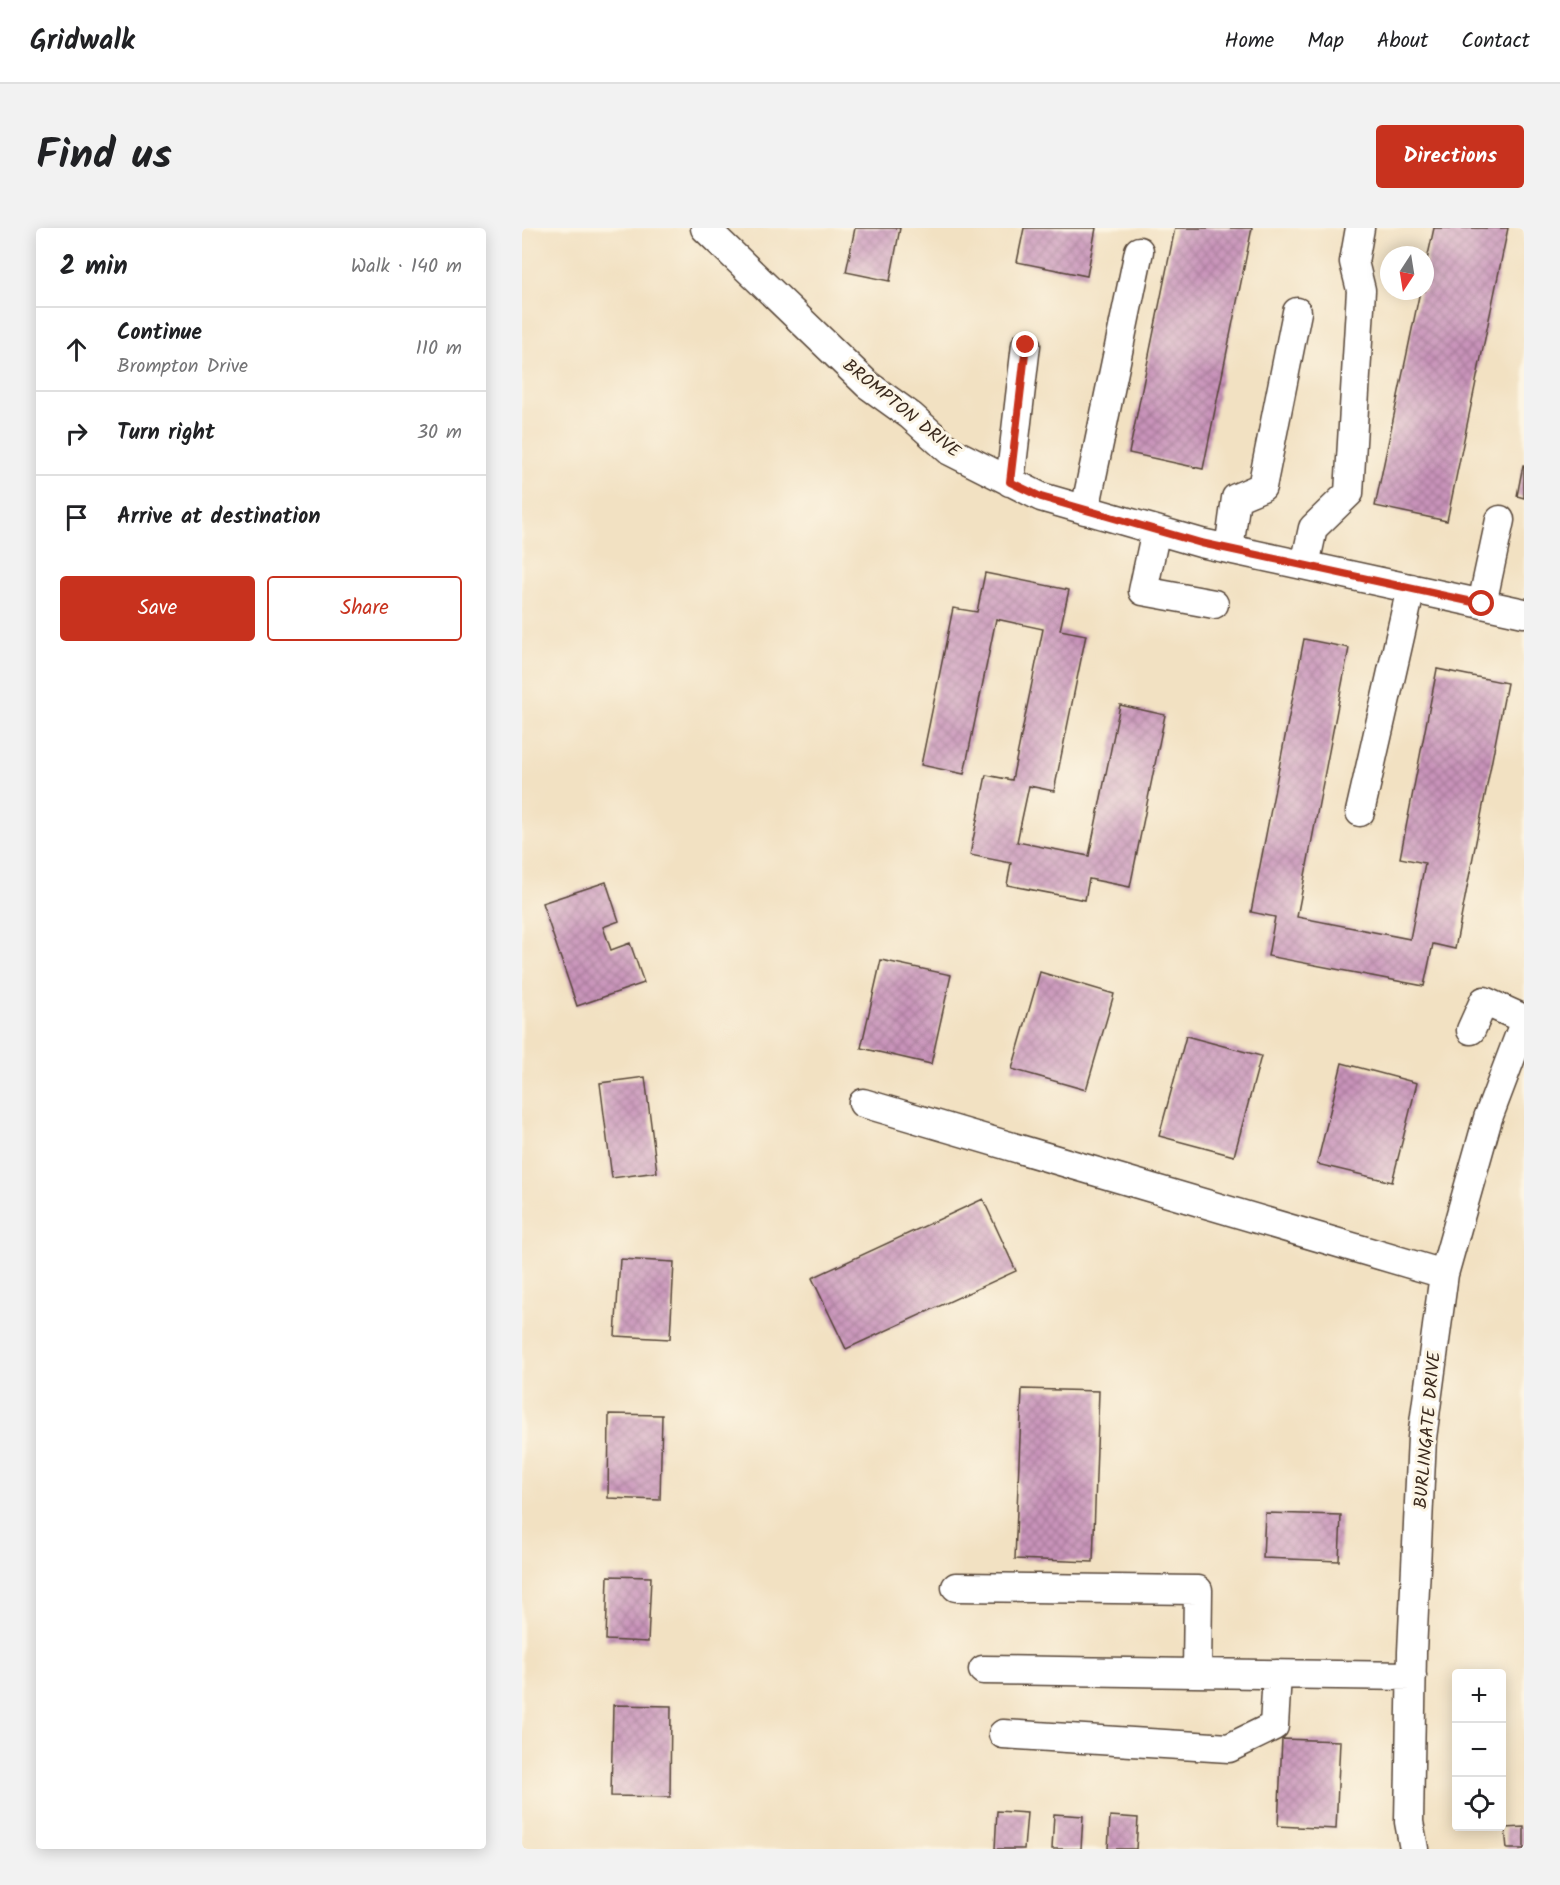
<!DOCTYPE html>
<html lang="en">
<head>
<meta charset="utf-8">
<style>
  body { margin:0; font-family:Kalam,sans-serif; background:#f2f2f2; color:#202124 }
  .controls { position:absolute; right:18px; bottom:18px; display:grid; overflow:hidden; border-radius:6px; box-shadow:0 3px 15px #0003 }
  .controls button { width:54px; height:54px; display:grid; place-items:center; padding:0; border:0; border-bottom:2px solid #e0e0e0; background:#fff; color:#202124; font:30px sans-serif }
  .compass { position:absolute; left:858px; top:18px; width:54px; height:54px; border-radius:50%; background:#fff; box-shadow:0 3px 15px #0003; rotate:192deg }
  .stop { position:absolute; width:18px; height:18px; margin:-14px; border:4px solid #c8321e; border-radius:50%; background:#fff }
  .stop.end { background:#c8321e; border-color:#fff; box-shadow:0 2px 6px #0008 }
  .list { margin:0; padding:0; list-style:none }
  h2 { display:flex; justify-content:space-between; align-items:center; height:78px; margin:0; padding:0 24px; font-size:26px }
  h2 small { font-size:20px; font-weight:400; color:#757577 }
  .list li { display:grid; grid-template-columns:39px 1fr auto; gap:18px; align-items:center; box-sizing:border-box; height:84px; padding:0 24px; border-top:2px solid #e0e0e0 }
  .list b { display:block; font-size:22px; white-space:nowrap }
  .list p { margin:0; font-size:20px; white-space:nowrap; color:#757577 }
  .list em { font-size:20px; font-style:normal; color:#757577 }
  .actions { display:flex; gap:12px; padding:18px 24px }
  .actions a { flex:1; padding:14px 0; border:2px solid #c8321e; border-radius:6px; text-align:center; font-size:21px; color:#c8321e }
  .actions .main { background:#c8321e; color:#fff }
  .icon { flex:none; width:33px; height:33px; fill:none; stroke:currentColor; stroke-width:2; stroke-linecap:round; stroke-linejoin:round }
  .map { position:relative; flex:none; width:1002px; height:1621px; overflow:hidden; border-radius:6px }
  header { display:flex; align-items:center; gap:36px; box-sizing:border-box; height:84px; padding:0 30px; background:#fff; border-bottom:2px solid #e0e0e0 }
  header strong { font-size:28px }
  nav { display:flex; gap:33px; margin-inline-start:auto; font-size:21px }
  .intro { display:flex; align-items:center; justify-content:space-between; box-sizing:border-box; height:144px; padding:0 36px }
  h1 { margin:0; font-size:42px }
  .button { padding:15px 27px; border-radius:6px; background:#c8321e; color:#fff; font-size:21px; font-weight:700 }
  main { display:flex; gap:36px; padding:0 36px }
  aside { flex:1; background:#fff; border-radius:6px; box-shadow:0 3px 15px #0003 }
  .map>svg:first-child { display:block }
  .building { fill:url(#building-cross-hatch) }
  .lines { fill:none; stroke-linecap:round; stroke-linejoin:round }
  .minor-casing { stroke:#564537; stroke-width:31 }
  .minor { stroke:#fff; stroke-width:28 }
  .route { stroke:#c8321e; stroke-width:8 }
  .labels { text-anchor:middle; stroke-width:6; stroke-linejoin:round; paint-order:stroke }
  .street-label { font-size:18px; fill:#3b2a1e; stroke:#fcf5e5 }
</style>
</head>
<body>
<header>
<strong>Gridwalk</strong>
<nav><a>Home</a><a>Map</a><a>About</a><a>Contact</a></nav>
</header>
<div class="intro"><h1>Find us</h1><a class="button">Directions</a></div>
<main>
<aside>
<h2>2 min<small>Walk · 140 m</small></h2>
<ul class="list">
<li><svg class="icon" aria-label="ahead" viewBox="0 0 24 24"><path d="M12 20V5M6 11l6-6 6 6"/></svg><div><b>Continue</b><p>Brompton Drive</p></div><em>110 m</em></li>
<li><svg class="icon" aria-label="right" viewBox="0 0 24 24"><path d="M7 20v-9h11M14 6l5 5-5 5"/></svg><div><b>Turn right</b></div><em>30 m</em></li>
<li><svg class="icon" aria-label="arrive" viewBox="0 0 24 24"><path d="M6 21V4h12l-3 4 3 4H6"/></svg><div><b>Arrive at destination</b></div></li>
</ul>
<div class="actions"><a class="main">Save</a><a>Share</a></div>
</aside>
<div class="map">
<svg width="1002" height="1621" viewBox="0 0 1002 1621">
  <defs>
    <pattern id="building-cross-hatch" width="8" height="8" patternUnits="userSpaceOnUse" patternTransform="scale(1.5)"><rect width="8" height="8" fill="#c893ba"/><path d="M0 0l8 8M0 8l8-8" fill="none" stroke="#a47897"/></pattern>
  </defs>
  <rect width="100%" height="100%" fill="#fcf5e5"/>
  <filter id="ink" filterUnits="userSpaceOnUse"><feTurbulence type="fractalNoise" baseFrequency=".0167" numOctaves="2"/><feDisplacementMap in="SourceGraphic" scale="12" xChannelSelector="R" yChannelSelector="G"/><feConvolveMatrix kernelMatrix="1 2 1 2 8 2 1 2 1" color-interpolation-filters="sRGB"/></filter>
  <filter id="wash" filterUnits="userSpaceOnUse"><feTurbulence type="fractalNoise" baseFrequency=".008" numOctaves="4" result="noise"/><feDisplacementMap in="SourceGraphic" scale="24" xChannelSelector="R" yChannelSelector="G"/><feGaussianBlur stdDeviation="1.35" result="paint"/><feColorMatrix in="noise" values="0 0 0 0 0 0 0 0 0 0 0 0 0 0 0 0 0 1.4 0 .05"/><feComposite in="paint" operator="in"/></filter>
  <g filter="url(#wash)">
    <rect width="100%" height="100%" fill="#f2e1c2"/>
    <g id="blocks">
      <path class="building" d="M333,0H378L368,53L324,44Z
        M502,0H574L565,48L495,34Z
        M653,0H730L681,241L607,225Z
        M912,0H986L925,293L853,278L898,63H903V41Z
        M1001,237H1002V270L995,268Z
        M463,345L547,362L538,402L564,407L532,563L507,558L495,614L567,628L598,477L643,487L608,659L567,651L563,672L485,657L489,635L448,627L464,547L490,552L521,401L474,391L442,546L399,537L431,380L455,384Z
        M782,411L827,420L775,689L888,711L903,635L878,630L915,441L985,455L933,721L911,716L902,758L746,728L753,689L729,684Z
        M84,654L97,693L81,699L89,722L108,715L122,755L55,778L20,675Z
        M359,732L429,747L409,836L339,820Z
        M518,744L592,766L564,862L490,841Z
        M664,808L739,828L712,928L637,908Z
        M820,835L895,855L870,954L795,936Z
        M123,849L135,944L90,950L78,855Z
        M461,971L494,1043L324,1121L290,1050Z
        M98,1031L152,1034L148,1111L93,1108Z
        M500,1161L577,1163L571,1334L493,1331Z
        M87,1186L140,1187L138,1272L86,1270Z
        M743,1285L819,1287L817,1333L741,1330Z
        M86,1348L129,1349L126,1414L84,1412Z
        M91,1477L149,1478L148,1569L89,1568Z
        M760,1511L818,1513L814,1601L756,1598Z
        M475,1583L505,1585L502,1621H473Z
        M532,1586L561,1588L559,1621H530Z
        M588,1588L616,1590L614,1621H586Z
        M1002,1599V1621H985L983,1600Z"/>
    </g>
  </g>
  <g filter="url(#ink)">
    <use href="#blocks" fill-opacity="0" stroke="#564537" stroke-width="1.5"/>
    <g class="lines">
      <g class="minor-casing">
        <path id="minor" d="M183,0L346,157L389,188L428,223L519,269L679,315L1002,385
          M488,254L504,117
          M563,282L617,23
          M634,302L621,363L692,376
          M707,321L714,270L740,259L775,84
          M783,337L791,300L827,265L839,62L832,34L838,0
          M960,376L978,292
          M838,584L889,360
          M949,802L962,773L1002,791
          M341,875L922,1046
          M434,1359L676,1362L675,1445
          M461,1442L890,1448
          M481,1506L707,1520L752,1498L755,1446
          M892,1621L887,1594L890,1424L900,1210L922,1046L966,890L1002,795"/>
      </g>
      <use href="#minor" class="minor"/>
    </g>
  </g>
  <g class="lines" filter="url(#ink)">
    <path class="route" d="M504,117L488,254L519,269L679,315L960,376"/>
  </g>
  <g class="labels">
    <g class="street-label">
      <text transform="translate(380 180) rotate(39)" y="6">BROMPTON DRIVE</text>
      <text transform="translate(905 1202) rotate(-85)" y="6">BURLINGATE DRIVE</text>
    </g>
  </g>
</svg>
<div class="controls">
<button>+</button>
<button>−</button>
<button><svg class="icon" aria-label="locate" viewBox="0 0 24 24"><circle cx="12" cy="12" r="6"/><path d="M12 2v4M12 18v4M2 12h4M18 12h4"/></svg></button>
</div>
<svg class="compass" viewBox="-18 -18 36 36"><path d="M0-13l5 13h-10z" fill="#e53935"/><path d="M0 13l5-13h-10z" fill="#757577"/></svg>
<div class="stop" style="left:960px;top:376px"></div>
<div class="stop end" style="left:504px;top:117px"></div>
</div>
</main>
</body>
</html>
